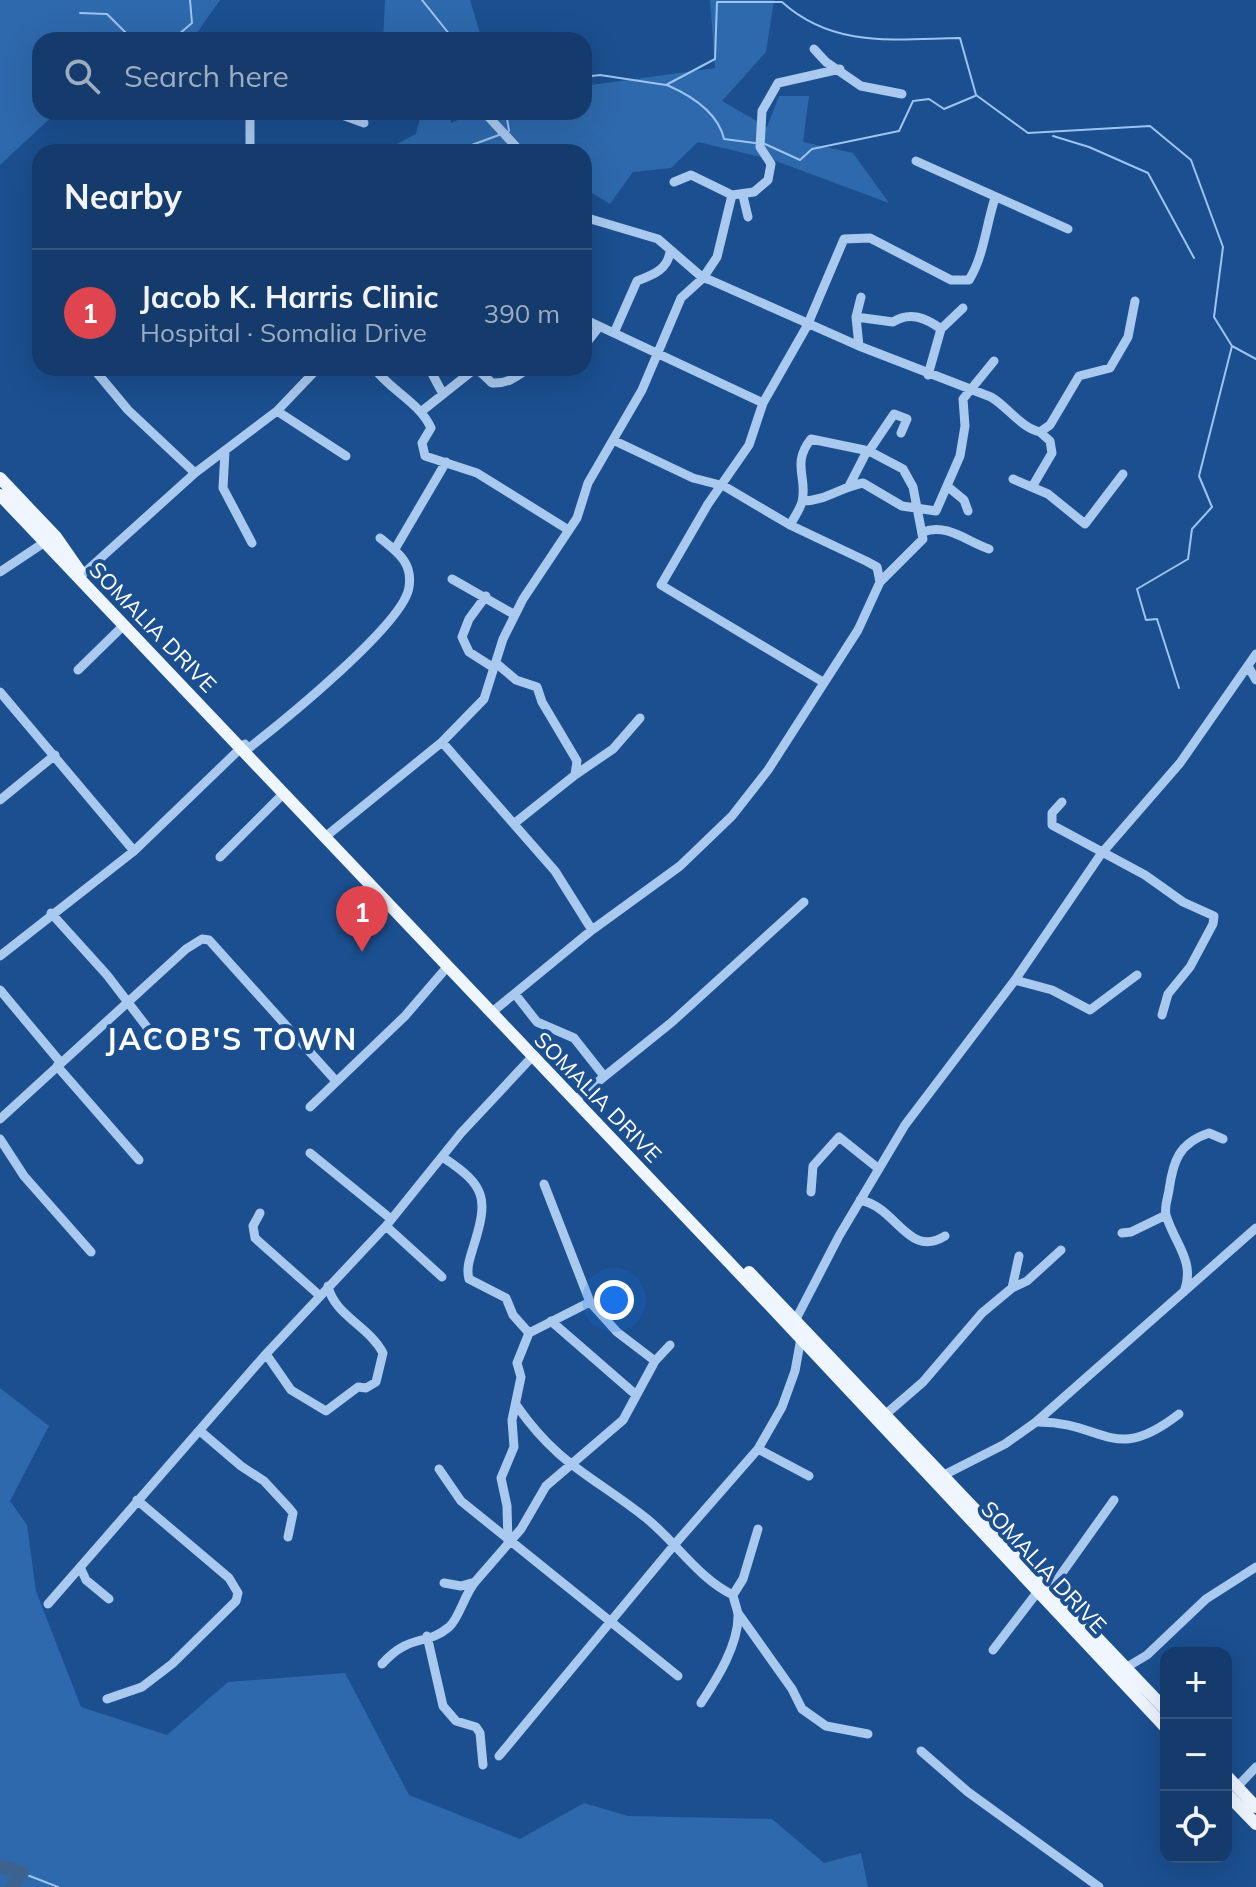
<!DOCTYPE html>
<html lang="en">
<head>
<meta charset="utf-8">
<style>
  body { margin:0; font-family:Mulish,sans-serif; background:#214673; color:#f1f3f6 }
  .controls { position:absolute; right:24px; bottom:24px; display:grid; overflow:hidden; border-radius:16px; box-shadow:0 8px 32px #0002 }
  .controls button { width:72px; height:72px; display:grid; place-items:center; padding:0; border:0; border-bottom:2px solid #33557e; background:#143b6b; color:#f1f3f6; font:40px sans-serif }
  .you { position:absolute; left:614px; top:1300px; width:28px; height:28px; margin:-20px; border:6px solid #fff; border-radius:50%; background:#1a73e8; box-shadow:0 0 0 12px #1a73e833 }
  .badge { display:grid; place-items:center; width:52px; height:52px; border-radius:50%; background:#ffd166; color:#fff; font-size:26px; font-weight:700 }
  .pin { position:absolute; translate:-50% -66px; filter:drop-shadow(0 2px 4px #0008) }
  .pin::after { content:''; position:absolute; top:42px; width:28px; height:24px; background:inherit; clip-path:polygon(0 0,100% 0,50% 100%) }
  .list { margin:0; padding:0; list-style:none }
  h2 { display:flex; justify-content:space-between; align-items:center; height:104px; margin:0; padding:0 32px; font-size:34px }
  h2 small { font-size:26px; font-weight:400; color:#9dadc1 }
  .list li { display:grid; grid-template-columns:52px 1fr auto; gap:24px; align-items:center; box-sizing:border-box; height:128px; padding:0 32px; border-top:2px solid #33557e }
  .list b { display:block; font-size:30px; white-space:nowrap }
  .list p { margin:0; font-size:26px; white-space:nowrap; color:#9dadc1 }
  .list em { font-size:26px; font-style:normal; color:#9dadc1 }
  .icon { flex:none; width:44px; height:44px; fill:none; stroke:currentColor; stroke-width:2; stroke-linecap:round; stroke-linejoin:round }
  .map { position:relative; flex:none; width:1256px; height:1887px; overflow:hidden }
  .search { position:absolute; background:#143b6b; box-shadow:0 8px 32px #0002; left:32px; top:32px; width:560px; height:88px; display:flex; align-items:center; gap:20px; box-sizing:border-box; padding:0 28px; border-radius:24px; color:#9dadc1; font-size:30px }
  .panel { position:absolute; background:#143b6b; box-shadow:0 8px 32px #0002; left:32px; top:144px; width:560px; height:232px; border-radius:24px }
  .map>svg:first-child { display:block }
  .green { fill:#2e69ad }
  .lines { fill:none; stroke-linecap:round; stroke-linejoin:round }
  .stream { stroke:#9cc4f0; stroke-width:2 }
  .river { stroke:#3c6290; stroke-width:14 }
  .minor { stroke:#a9c9ee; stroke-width:9 }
  .major { stroke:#f0f6ff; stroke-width:12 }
  .labels { text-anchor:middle; stroke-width:8; stroke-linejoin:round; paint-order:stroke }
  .street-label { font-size:22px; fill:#fff; stroke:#1b4f8f }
  .district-label { font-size:30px; font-weight:bold; letter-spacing:2px; fill:#fff; stroke:#1b4f8f }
</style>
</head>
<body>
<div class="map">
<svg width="1256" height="1887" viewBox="0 0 1256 1887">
  <rect width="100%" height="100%" fill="#1b4f8f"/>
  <path class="green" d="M0,0H220L192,40H40V112H57L0,165Z
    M385,0H470L482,40H383Z
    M710,0H774L766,52L722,101L767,127L779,96H809L803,142L853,153L889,203L773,160L698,142L671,168L633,172L610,204L584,188V152H381L416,134L422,112H449L451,123L475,112H584V86L715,68Z
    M0,1388L49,1426L10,1501L27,1525L36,1591L81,1707L167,1735L228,1682L345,1673L409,1795L520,1839L584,1803L628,1816L772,1819L824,1863L861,1853L868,1887H0Z"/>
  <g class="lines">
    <path class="stream" d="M422,0L454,40
      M80,13L107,14L133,40
      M172,40L192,23L190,0
      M584,77L600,75L666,85L715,59L717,2H782C834,49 896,39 960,38L976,95L1028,133L1150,126L1191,160L1223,247L1214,317L1232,346L1199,476L1212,507L1192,529L1188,559L1137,589L1146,620L1157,619L1179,688
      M667,85C692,96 718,112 724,139L755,143
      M506,112L509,131
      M1053,136L1089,147L1148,173L1194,258
      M765,144L800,160L812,149L899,131L913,101L929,99L944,109L975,96
      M466,152L469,146L499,135
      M1232,346L1256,359
      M22,1873L58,1887"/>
    <path class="river" d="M0,1866L22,1873L12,1887"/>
    <path class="minor" d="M814,49L826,62L861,86L902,94
      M250,112V152
      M334,112L364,123
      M484,112L521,152
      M279,152H296
      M916,161L1068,229
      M732,195L754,192L768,180L771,164L760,147L762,111L778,83L840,69
      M743,196L748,217
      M584,217L658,239L703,278L717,257L732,195L691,175L674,182
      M856,317L893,322C910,311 926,318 941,329
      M584,319L763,403
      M614,333L637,281C653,275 669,269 670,250
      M584,346L599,327
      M859,346L991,397C1008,407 1020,427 1040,432L1050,425L1079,376L1110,368L1128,337L1135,301
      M93,368L128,410L195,473
      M374,368C391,391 419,402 431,428L422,443L425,456L477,473L567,529
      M429,368L443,394
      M476,368L492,383C508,384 516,377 529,368
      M928,375L941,329L963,308
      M277,411L346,456
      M422,411L476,368
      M615,441L693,478L724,486L790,525L866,561L877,567L880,582
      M225,451L223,488L252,543
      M869,451L894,414L907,419L901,433
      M1013,479L1048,494L1085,524L1123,474
      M849,486L867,451
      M947,486L964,500L968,511
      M1032,487L1052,453L1050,441L1040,432
      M803,501C825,501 841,487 863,483L902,506L936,511L960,456L965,426L963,399L994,361
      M923,532C947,523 966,541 989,549
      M395,549L446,462
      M0,572L45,542
      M83,574L195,473L277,411L318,368
      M452,579L515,615
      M486,596L469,619L462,637L469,652L494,668
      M496,663L516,680L537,687L542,702L577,761L575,775L516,822
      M1248,666L1256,680
      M78,670L124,625
      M823,682L661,585L708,504L749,445L763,403L807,326L844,239L870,238L951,280H969C984,256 986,225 995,198
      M0,692L134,851
      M442,742L555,871L592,930
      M249,748C281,723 405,623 409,587C413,562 397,552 380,538
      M575,775L613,749L640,718
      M0,800L55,755
      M1062,802L1052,813V825L1145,875L1183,902L1214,916L1213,924L1190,967L1168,994L1162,1015
      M330,833L442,742L484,699L503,639L523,599L577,518L588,483L642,390L681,298L703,278L710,280L859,346L856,317L861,297
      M220,857L283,794
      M51,913L107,975L153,1035
      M0,956L134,851L245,744
      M1015,980L1052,990L1090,1010L1137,975
      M0,990L61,1063
      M515,994L537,1022L574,1038L604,1076
      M491,1013L592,930L680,866L732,816L768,770L858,630L880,582L923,539L913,487L903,469L869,451L811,439C791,464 808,478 802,502C800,509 794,518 790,525
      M57,1066L139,1160
      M579,1097L672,1022L804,902
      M310,1107L405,1016L448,966
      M0,1119L186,949L202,939L209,940L336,1081
      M0,1139L24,1176L91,1252
      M310,1153L391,1219
      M444,1158C486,1186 489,1198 473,1248C470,1258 466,1268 469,1279L506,1298L513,1315L529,1333L517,1363L521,1377L512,1420L514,1447L501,1478L507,1506L508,1542
      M544,1184L590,1302L617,1332L655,1361
      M811,1192L813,1166L839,1137L879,1169
      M860,1200C897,1207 908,1259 945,1236
      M260,1213L253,1226L255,1238L319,1295
      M386,1226L442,1277
      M1122,1233L1131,1232L1166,1215
      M1012,1288L1019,1256
      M1184,1292C1196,1261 1174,1243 1166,1215C1164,1206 1168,1198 1169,1190C1173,1161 1179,1143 1209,1133L1223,1139
      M796,1319L839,1236L905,1125L1015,980L1101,854L1180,763L1256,654
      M551,1321L635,1394
      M529,1333L590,1302
      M266,1354L291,1390L326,1411L358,1387L366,1388L376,1382L383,1353C369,1326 334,1315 328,1286
      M517,1406C558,1465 593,1476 646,1518C676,1542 698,1578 733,1595
      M886,1414L923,1382L982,1313L1012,1288L1027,1281L1061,1250
      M1036,1422C1105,1421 1112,1466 1179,1414
      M200,1431L241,1466L264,1481L289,1508L293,1513L288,1537
      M758,1449L809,1476
      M439,1469L461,1501L678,1676
      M944,1475L1005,1444L1036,1422L1256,1228
      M81,1569L86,1580L109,1599
      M475,1582L521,1529L546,1486L623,1420L655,1361L670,1345
      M1052,1587L1114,1500
      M48,1604L266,1354L386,1226L461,1133L532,1057
      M738,1613L792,1689L802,1709L826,1726L868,1734
      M427,1636L443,1706L456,1721L476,1727L480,1733L483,1765
      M993,1650L1039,1590
      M382,1664C409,1633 427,1646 449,1627C459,1619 464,1595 475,1582L461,1586L444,1583
      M1127,1667L1147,1655L1206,1599L1256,1567
      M107,1699L142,1687L172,1664L236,1601L238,1593L229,1578L137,1500
      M701,1703C717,1679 739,1644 738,1614C737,1608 734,1601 733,1595L743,1579L758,1529
      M921,1751L968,1792L1099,1887
      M499,1756L675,1544L758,1449L782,1407L795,1371L801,1338
      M1237,1787L1256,1767"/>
    <path class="major" d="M0,478L56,537L79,570
      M0,495L779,1315L1166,1728
      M749,1272L1166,1710
      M1226,1775L1256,1807
      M1226,1793L1256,1824"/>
  </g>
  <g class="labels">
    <g class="street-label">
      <text transform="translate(153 627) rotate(46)" y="8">SOMALIA DRIVE</text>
      <text transform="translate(598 1097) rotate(46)" y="8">SOMALIA DRIVE</text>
      <text transform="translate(1044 1567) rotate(47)" y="8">SOMALIA DRIVE</text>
    </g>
    <g class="district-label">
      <text x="232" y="1050">JACOB'S TOWN</text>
    </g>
  </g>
</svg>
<div class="controls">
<button>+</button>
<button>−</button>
<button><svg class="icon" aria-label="locate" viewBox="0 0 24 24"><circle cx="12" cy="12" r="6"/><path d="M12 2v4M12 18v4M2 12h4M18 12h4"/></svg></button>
</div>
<div class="you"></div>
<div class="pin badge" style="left:362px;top:952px;background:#e0444e">1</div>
<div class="search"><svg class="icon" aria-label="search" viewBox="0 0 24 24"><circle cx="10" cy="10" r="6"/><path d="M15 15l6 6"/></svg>Search here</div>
<section class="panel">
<h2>Nearby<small></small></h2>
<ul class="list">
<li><span class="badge" style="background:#e0444e">1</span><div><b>Jacob K. Harris Clinic</b><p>Hospital · Somalia Drive</p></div><em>390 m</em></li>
</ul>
</section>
</div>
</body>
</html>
